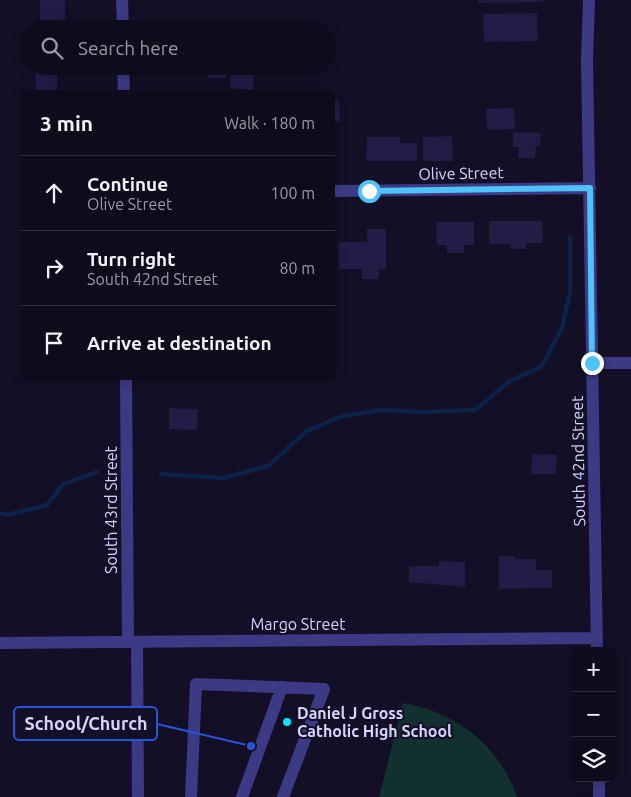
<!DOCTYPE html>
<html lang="en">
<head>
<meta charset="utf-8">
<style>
  body { margin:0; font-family:Ubuntu,sans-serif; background:#171425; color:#f1f3f6 }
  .controls { position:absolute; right:15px; bottom:15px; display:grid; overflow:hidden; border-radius:8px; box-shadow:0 2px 12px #0003 }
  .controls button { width:45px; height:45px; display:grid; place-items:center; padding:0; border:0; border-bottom:1px solid #2e2b3b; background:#0e0b1c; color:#f1f3f6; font:25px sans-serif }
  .stop { position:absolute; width:15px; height:15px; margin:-11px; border:4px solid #4fc3f7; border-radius:50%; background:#fff }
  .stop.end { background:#4fc3f7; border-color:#fff; box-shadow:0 1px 5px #0008 }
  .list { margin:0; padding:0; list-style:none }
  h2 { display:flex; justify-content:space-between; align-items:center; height:65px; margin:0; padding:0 20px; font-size:21px }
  h2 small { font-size:16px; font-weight:400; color:#9b9ba3 }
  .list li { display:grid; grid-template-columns:32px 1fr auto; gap:15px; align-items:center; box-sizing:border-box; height:75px; padding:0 20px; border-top:1px solid #2e2b3b }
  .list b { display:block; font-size:19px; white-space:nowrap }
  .list p { margin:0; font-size:16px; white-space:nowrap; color:#9b9ba3 }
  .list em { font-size:16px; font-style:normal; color:#9b9ba3 }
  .icon { flex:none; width:28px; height:28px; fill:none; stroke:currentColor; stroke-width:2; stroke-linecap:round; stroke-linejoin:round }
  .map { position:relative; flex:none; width:631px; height:797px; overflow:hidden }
  .search { position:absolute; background:#0e0b1c; box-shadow:0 2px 12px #0003; left:20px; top:20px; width:315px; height:55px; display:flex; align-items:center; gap:12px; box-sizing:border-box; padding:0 18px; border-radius:28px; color:#9b9ba3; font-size:19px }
  .panel { position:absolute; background:#0e0b1c; box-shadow:0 2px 12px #0003; left:20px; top:90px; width:315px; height:290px; border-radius:8px }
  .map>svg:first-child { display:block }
  .green { fill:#12302f }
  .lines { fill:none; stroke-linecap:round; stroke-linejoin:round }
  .stream { stroke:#0c2248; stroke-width:4.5 }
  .building { fill:#241b47 }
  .minor { stroke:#3d3a85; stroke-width:12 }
  .route { stroke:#4fc3f7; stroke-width:6 }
  .poi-dot { fill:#00e5ff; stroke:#130f26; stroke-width:2 }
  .labels { text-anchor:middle; stroke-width:4; stroke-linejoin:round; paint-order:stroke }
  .street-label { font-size:16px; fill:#d9d4ff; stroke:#130f26 }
  .poi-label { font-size:16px; font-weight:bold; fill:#d9d4ff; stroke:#130f26; text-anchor:start }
  .leader { fill:none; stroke:#2655da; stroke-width:2 }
  .callout-dot { fill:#2655da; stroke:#130f26; stroke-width:2 }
  .callout { fill:#130f26; stroke:#2655da; stroke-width:2 }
  .callout-label { font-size:18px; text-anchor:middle; font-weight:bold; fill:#d9d4ff }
</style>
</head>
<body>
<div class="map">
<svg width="631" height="797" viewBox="0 0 631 797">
  <rect width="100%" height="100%" fill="#130f26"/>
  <path class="green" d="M403,703C456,712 499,745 517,797H379Z"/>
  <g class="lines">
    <path class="stream" d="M161,474L223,478L268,466L307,431L342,416L382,410L421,412L475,410L510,381L541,367L562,328L570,293V237
      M0,513L7,515L47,505L63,484L97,472"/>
  </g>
  <path class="building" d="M40,0H65V20H40Z
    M478,0H543V2L478,3Z
    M537,13L538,41L484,42L483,14Z
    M35,66H57V92H36Z
    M165,66H191V71H165Z
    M208,66H226V78H208Z
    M231,66H254L253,90L230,88Z
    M332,100H339L340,121H332Z
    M514,108L515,129L487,130L486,109Z
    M513,132L541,133L540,146H536L535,158H518L519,147H513Z
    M452,136L453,161H423V137Z
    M367,137H400V143H417V161H366Z
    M489,221H542L543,243H526V249H511L510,244H489Z
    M436,222H474V245H464V253H447V245H437Z
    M367,229H386V269H379V279H362V269H339V242H367Z
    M169,408L198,409L197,430L169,429Z
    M532,454L557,455L556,474H531Z
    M499,556H515V559H536V570H552V588L499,589Z
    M439,561L465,562V587L409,582V566H439Z"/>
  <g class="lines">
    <path class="minor" d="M122,0L123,29
      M589,0L587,60L597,651
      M123,66L124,92
      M332,191L590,188
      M592,363H631
      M126,378L128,641
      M137,642L138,797
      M0,643L597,638
      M599,778V797
      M191,797L196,684L324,689L283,797
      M242,797L282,687"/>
  </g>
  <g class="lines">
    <path class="route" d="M369,191L590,188L592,363"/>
  </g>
  <circle class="poi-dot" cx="287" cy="722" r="5"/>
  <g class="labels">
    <g class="street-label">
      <text transform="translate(461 173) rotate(-1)" y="6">Olive Street</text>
      <text transform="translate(578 461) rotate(-91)" y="6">South 42nd Street</text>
      <text transform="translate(111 510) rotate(-90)" y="6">South 43rd Street</text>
      <text x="298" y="630">Margo Street</text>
    </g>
    <g class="poi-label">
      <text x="297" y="719">Daniel J Gross<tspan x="297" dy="18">Catholic High School</tspan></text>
    </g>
  </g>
  <path class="leader" d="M251 746L157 724"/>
  <circle class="callout-dot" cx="251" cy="746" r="5"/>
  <rect class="callout" x="14" y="707" width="143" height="33" rx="5"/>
  <g class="callout-label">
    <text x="86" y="730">School/Church</text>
  </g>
</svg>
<div class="controls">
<button>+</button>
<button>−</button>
<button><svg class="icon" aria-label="layers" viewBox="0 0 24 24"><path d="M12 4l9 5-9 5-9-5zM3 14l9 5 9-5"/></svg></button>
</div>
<div class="stop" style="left:369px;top:191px"></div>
<div class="stop end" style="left:592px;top:363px"></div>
<div class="search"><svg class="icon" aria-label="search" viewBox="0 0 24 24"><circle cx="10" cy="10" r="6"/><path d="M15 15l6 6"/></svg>Search here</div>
<section class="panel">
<h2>3 min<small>Walk · 180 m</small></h2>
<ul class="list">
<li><svg class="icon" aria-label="ahead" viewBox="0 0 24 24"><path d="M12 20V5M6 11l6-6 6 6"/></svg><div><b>Continue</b><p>Olive Street</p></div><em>100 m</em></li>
<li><svg class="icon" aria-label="right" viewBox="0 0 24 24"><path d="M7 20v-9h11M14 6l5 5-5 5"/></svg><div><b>Turn right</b><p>South 42nd Street</p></div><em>80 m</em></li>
<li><svg class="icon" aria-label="arrive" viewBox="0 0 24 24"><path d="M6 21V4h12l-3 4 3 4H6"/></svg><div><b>Arrive at destination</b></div></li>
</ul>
</section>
</div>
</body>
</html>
